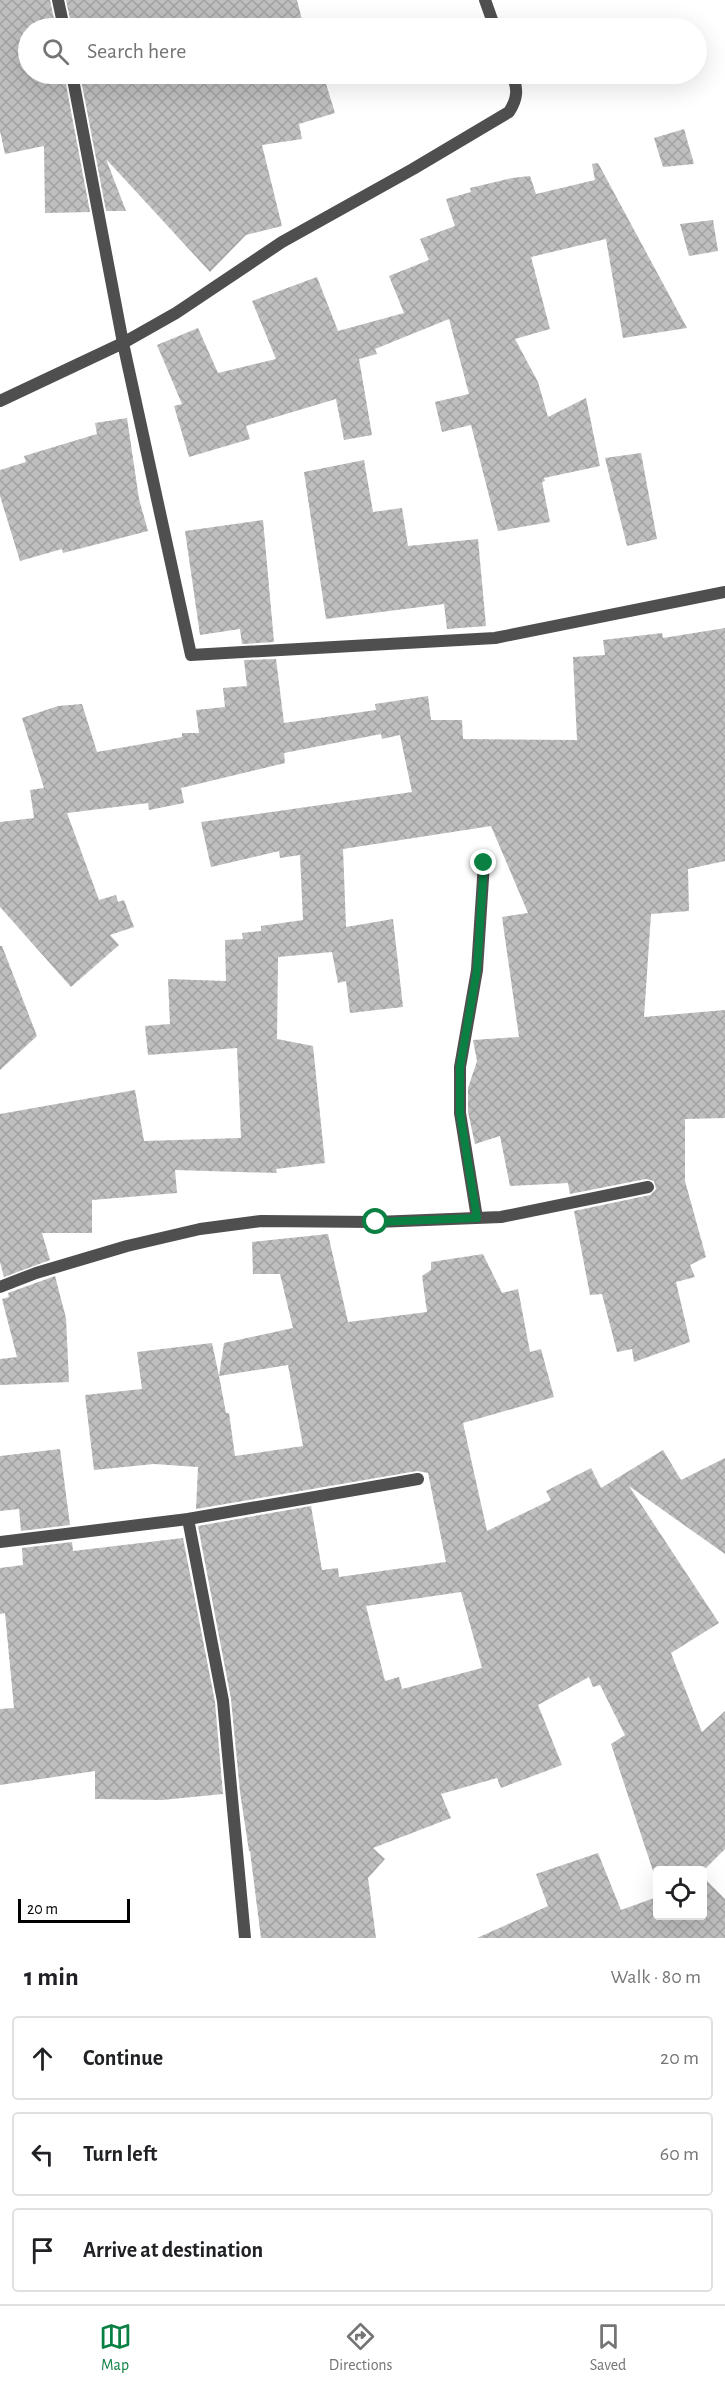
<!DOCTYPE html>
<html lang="en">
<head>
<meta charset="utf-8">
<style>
  body { margin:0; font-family:"Alegreya Sans",sans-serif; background:#f6f6f6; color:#202124 }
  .controls { position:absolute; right:18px; bottom:18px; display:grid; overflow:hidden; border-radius:6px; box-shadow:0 6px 24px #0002 }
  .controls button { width:54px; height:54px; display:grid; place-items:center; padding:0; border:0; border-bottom:2px solid #e0e0e0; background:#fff; color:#202124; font:30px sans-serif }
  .scale { position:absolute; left:18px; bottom:15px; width:112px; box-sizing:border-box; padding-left:6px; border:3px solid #000; border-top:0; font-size:16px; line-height:21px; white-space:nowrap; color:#000; -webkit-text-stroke:4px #fff; paint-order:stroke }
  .stop { position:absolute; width:18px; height:18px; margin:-14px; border:4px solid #0b8043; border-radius:50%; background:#fff }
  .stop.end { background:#0b8043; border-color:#fff; box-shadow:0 2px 6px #0008 }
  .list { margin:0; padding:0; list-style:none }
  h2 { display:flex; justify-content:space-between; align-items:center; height:78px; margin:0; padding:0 24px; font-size:26px }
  h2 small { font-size:20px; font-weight:400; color:#757577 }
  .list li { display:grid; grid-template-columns:39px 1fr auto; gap:18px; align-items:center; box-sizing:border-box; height:84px; margin:0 12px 12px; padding:0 12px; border:2px solid #e0e0e0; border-radius:6px }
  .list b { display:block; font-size:22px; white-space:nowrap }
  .list em { font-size:20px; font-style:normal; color:#757577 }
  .icon { flex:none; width:33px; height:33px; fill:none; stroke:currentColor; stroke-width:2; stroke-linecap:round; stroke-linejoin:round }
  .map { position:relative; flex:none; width:725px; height:1938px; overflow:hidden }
  .search { position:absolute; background:#fff; box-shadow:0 6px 24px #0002; left:18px; right:18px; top:18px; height:66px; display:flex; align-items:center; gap:15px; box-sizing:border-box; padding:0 21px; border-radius:33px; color:#757577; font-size:22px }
  .sheet { height:366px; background:#fff }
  nav { display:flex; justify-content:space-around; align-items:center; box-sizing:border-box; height:84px; border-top:2px solid #e0e0e0; background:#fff; font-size:16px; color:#757577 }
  nav a { display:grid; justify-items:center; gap:3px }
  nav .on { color:#0b8043 }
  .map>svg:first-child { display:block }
  .building { fill:url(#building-cross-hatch); fill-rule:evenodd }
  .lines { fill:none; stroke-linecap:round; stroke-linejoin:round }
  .minor { stroke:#4f4f4f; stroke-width:12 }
  .route { stroke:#0b8043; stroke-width:8 }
</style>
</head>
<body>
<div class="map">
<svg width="725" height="1938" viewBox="0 0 725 1938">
  <defs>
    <pattern id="building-cross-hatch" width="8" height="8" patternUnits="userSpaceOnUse" patternTransform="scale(1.5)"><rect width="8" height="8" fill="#bfbfbf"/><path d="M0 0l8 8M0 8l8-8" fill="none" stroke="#a2a2a2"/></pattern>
  </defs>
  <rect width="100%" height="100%" fill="#fff"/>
  <path class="building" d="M0,0H50L56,28H28V74H64L90,212L45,213L44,146L5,154L0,131Z
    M66,0H297L304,28H72Z
    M80,74H323L335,113L299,124L302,139L262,145L282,226L246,235L210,272L106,159L126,211H106Z
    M684,129L694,164L663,167L654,138Z
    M598,163L687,328L623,338L606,239L531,257L550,329L515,339L538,382L548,417L586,398L600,466L544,478L545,481L542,482L550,522L498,531L471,425L442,432L435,402L469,394L449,319L375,349L377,354L359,359L372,435L344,440L336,399L246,426L250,439L189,457L174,406L182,404L157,345L198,328L218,373L276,359L252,301L317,277L338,331L404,313L389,276L429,260L420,239L455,226L446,199L471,192L470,188L512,178L530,176L536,194L595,180L592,164Z
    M713,220L718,251L689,256L680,224Z
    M127,418L139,499L148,531L63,553L62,549L20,561L0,496V470L26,462L24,456L97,434L95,423Z
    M641,453L657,539L627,546L605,458Z
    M364,460L373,512L402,508L408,546L478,539L486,626L447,629L444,604L326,619L304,472Z
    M263,520L274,642L242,644L240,629L200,635L185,531Z
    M725,628V861L688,869L689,911L651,914L644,1017L725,1010V1118L685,1119V1181L706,1257L690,1265L695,1277L676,1282L690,1342L634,1362L632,1349L617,1352L602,1294L590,1295L574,1211L650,1195L656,1189L654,1181L646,1179L570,1194L568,1183L510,1186L500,1136L475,1144L468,1112V1088L477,1061L473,1040L519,1037L502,917L528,913L491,826L343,849L346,927L393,919L403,1007L350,1013L346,981L338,983L332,952L278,957L277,1039L313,1046L325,1163L276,1169L277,1173L175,1170L177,1193L92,1200V1233H42L50,1260L4,1277L0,1262V1114L135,1090L144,1141L241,1138L237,1048L148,1055L145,1026L170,1024L168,979L226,981L225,940L243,939L242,933L261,931V926L303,920L300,855L280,858L279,851L211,867L201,822L412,792L400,735L382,739L381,734L284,753L285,763L181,788L184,803L149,810L148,803L67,813L99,900L116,895L118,902L124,900L134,927L110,935L119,945L71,987L0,907V822L34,818L30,790L44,788L22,718L58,706L82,704L97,752L182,737V733H199L196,710L225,707L223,688L247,686L244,660L276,659L284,723L376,710L375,704L428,696L431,720H462L463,739L577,740L573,657L605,655L603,640L662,633L663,638Z
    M0,946H2L37,1036L0,1070Z
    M328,1234L348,1322L427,1312L422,1276L431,1270V1262L483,1254L502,1293L518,1289L530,1352L541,1349L554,1397L463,1423L487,1531L551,1500L546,1491L591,1468L601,1488L663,1450L681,1480L725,1458V1554L629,1486L719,1623L671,1653L702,1732L725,1711V1849L702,1872L657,1870V1883L611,1744L625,1735L600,1685L593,1687L589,1677L538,1705L562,1765L501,1788L497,1778L441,1794L451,1818L373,1848L385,1859L368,1878L376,1938H261L250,1851H249L240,1792L231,1699L198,1526L311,1506L322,1570L338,1568L339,1577L446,1562L428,1473L417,1471L196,1509L198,1467L154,1464L94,1470L85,1395L142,1389L137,1352L212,1343L219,1376L224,1343L293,1328L280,1274H253L252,1242ZM288,1365L303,1446L235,1456L229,1413H226L219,1376ZM461,1592L482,1668L402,1689L399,1677L385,1681L366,1606Z
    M55,1276L66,1318L69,1382L0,1385V1359L17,1357L2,1299L9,1297L8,1293Z
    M60,1449L70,1525L21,1531L19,1509L0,1511V1456Z
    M183,1538L215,1702L223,1794L162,1800L95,1799V1771L0,1785V1709L14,1708L5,1613L0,1614V1568L23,1565L22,1548L72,1542L73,1551Z
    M598,1853L621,1910L657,1897V1916H702V1876L725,1899V1938H477L548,1906L536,1874Z"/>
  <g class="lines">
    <path class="minor" d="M58,0L64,28
      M485,0L495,28
      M72,74L123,343L191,655L495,638L725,592
      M0,401L123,343L176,313L282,242L413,169L509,112C518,98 518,89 512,74
      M477,1218L460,1113V1067L477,970L484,863
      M0,1287L36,1273L127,1246L200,1229L261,1221L376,1222L501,1217L648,1187
      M188,1519L223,1701L245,1938
      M0,1542L188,1519L418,1479"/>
  </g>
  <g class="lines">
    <path class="route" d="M376,1222L477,1218L460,1113V1067L477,970L484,863"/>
  </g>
</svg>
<div class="controls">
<button><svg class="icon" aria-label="locate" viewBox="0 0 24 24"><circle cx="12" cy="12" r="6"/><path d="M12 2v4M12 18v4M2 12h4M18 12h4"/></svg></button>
</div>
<div class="scale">20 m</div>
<div class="stop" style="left:376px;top:1222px"></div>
<div class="stop end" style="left:484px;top:863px"></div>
<div class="search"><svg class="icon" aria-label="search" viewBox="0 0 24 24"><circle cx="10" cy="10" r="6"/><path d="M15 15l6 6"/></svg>Search here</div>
</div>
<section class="sheet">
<h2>1 min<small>Walk · 80 m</small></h2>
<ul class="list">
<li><svg class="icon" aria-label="ahead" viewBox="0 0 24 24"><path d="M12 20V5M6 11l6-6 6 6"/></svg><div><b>Continue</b></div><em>20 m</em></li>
<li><svg class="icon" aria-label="left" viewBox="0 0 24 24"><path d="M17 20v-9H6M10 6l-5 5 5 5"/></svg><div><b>Turn left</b></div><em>60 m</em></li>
<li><svg class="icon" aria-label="arrive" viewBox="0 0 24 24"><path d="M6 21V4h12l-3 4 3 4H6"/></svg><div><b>Arrive at destination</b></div></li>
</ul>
</section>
<nav>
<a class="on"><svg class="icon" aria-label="map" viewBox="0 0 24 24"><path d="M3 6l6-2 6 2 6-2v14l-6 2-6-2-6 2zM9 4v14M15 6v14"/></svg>Map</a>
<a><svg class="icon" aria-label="directions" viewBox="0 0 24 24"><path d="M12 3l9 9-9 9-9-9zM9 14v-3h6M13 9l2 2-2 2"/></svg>Directions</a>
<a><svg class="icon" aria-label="saved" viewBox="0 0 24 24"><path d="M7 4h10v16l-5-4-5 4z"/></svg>Saved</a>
</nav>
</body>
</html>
